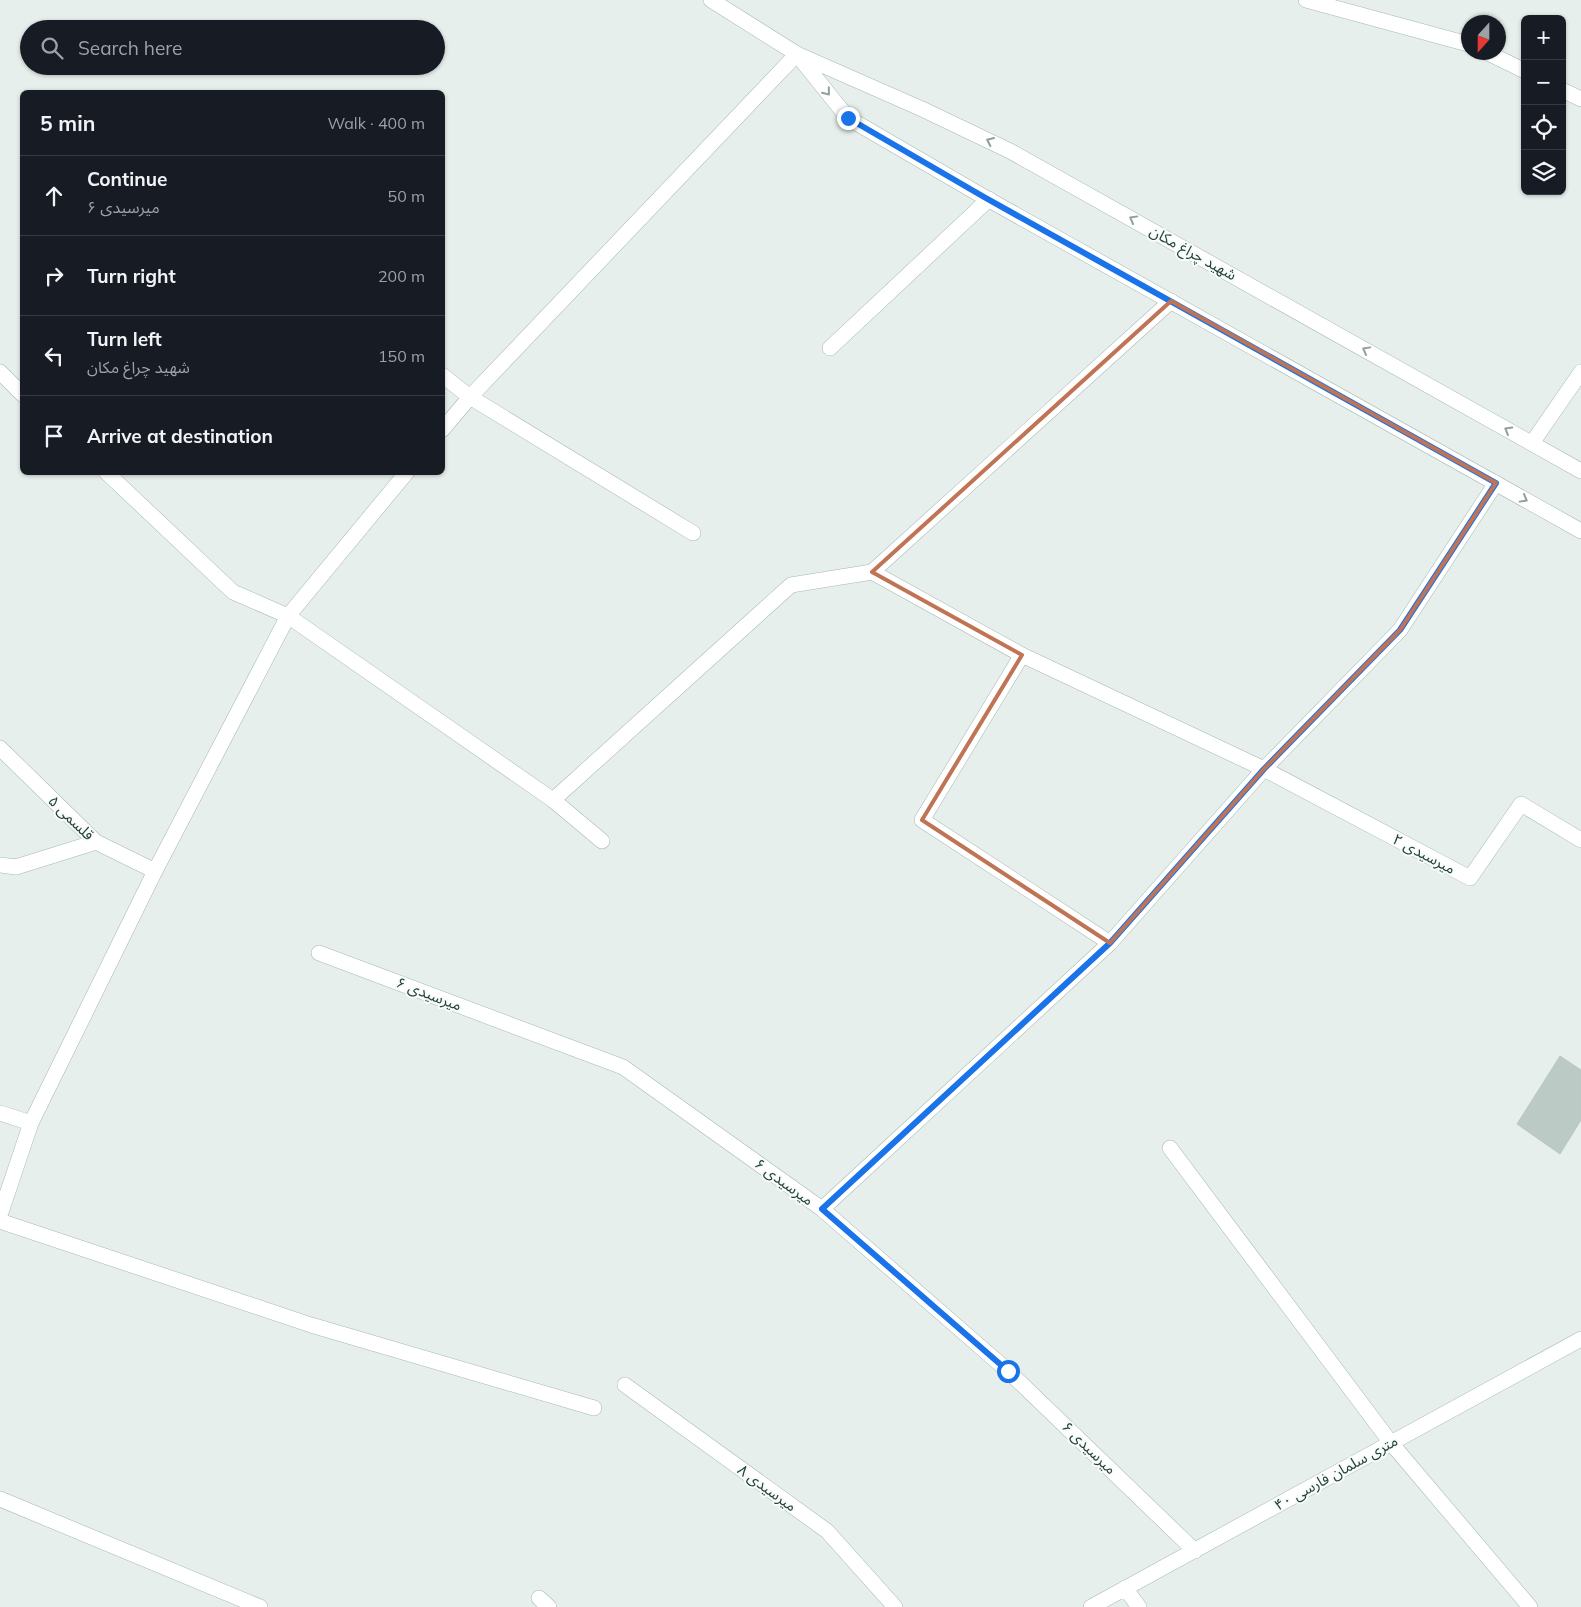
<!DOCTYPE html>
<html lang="en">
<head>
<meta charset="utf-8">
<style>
  body { margin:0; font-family:Mulish,"Noto Sans Arabic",sans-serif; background:#20242c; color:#f1f3f6 }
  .controls { position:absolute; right:15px; top:15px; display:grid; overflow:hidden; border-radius:8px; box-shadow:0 1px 4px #0004 }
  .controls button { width:45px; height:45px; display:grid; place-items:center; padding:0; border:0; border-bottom:1px solid #363941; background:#171b24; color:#f1f3f6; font:25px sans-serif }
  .compass { position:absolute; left:1461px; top:15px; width:45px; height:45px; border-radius:50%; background:#171b24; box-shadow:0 1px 4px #0004; rotate:201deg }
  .stop { position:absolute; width:15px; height:15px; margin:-11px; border:4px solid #1a73e8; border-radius:50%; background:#fff }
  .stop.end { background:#1a73e8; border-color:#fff; box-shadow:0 1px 5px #0008 }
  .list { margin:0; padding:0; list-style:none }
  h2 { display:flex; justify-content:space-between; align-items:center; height:65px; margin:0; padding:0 20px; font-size:21px }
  h2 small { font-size:16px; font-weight:400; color:#9ea1a6 }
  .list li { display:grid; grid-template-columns:32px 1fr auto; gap:15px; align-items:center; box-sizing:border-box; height:80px; padding:0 20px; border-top:1px solid #363941 }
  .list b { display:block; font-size:19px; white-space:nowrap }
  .list p { margin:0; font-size:16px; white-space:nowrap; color:#9ea1a6 }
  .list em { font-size:16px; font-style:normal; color:#9ea1a6 }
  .icon { flex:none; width:28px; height:28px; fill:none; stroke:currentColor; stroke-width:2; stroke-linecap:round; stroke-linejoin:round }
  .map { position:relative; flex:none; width:1581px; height:1607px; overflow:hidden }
  .search { position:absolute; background:#171b24; box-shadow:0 1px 4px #0004; left:20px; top:20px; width:425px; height:55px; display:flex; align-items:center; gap:12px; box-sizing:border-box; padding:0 18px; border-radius:28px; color:#9ea1a6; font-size:19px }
  .panel { position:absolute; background:#171b24; box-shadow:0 1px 4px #0004; left:20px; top:90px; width:425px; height:385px; border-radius:8px }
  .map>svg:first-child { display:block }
  .building { fill:#bbcac4; stroke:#b8c9c2 }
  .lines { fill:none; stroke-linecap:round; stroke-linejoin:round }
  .minor-casing { stroke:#a8b8b2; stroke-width:16 }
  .tertiary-casing { stroke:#a8b8b2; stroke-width:16 }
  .minor { stroke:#fff; stroke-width:15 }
  .tertiary { stroke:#fff; stroke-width:15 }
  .oneway { stroke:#92a09c }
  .route { stroke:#1a73e8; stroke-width:6 }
  .marked { fill:none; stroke:#c07456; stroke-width:4; stroke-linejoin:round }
  .labels { text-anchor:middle; stroke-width:4; stroke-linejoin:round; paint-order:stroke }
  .street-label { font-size:15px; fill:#24423a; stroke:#f7fbf9 }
</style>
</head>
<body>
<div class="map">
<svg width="1581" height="1607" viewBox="0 0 1581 1607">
  <rect width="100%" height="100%" fill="#e6efeb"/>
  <path class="building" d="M1560,1056L1581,1070V1120L1560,1154L1517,1124Z"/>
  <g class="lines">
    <g class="minor-casing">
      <path id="minor" d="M1306,0L1468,44
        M1486,52L1525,71
        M1562,90L1581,99
        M830,348L989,199
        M0,372L22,394
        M442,375L470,397L693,533
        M442,430L470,397L797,54
        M1532,443L1581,372
        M106,472L233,592L288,616L553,800L602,841
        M872,572L1171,301
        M1022,655L922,820L1110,943
        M0,748L96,842L155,871
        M553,800L791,585L872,572L1022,655L1264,769L1470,878L1521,804L1581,840
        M0,865L16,867L96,842
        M319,953L623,1067L822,1209L1008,1371L1195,1551
        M0,1113L31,1123
        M1170,1148L1391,1443L1530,1607
        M822,1209L1110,943L1264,769L1400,630L1496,483
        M0,1215L31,1123L155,871L288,616L407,472
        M0,1221L311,1325L594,1408
        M625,1385L827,1531L895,1607
        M0,1499L260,1607
        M1125,1588L1139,1607
        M539,1598L549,1607
        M1091,1607L1581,1339"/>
    </g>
    <g class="tertiary-casing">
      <path id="tertiary" d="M711,0L797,54L922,109L1010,151L1581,471
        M799,57L848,118L984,197L1581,531"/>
    </g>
    <use href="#minor" class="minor"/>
    <use href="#tertiary" class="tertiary"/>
  </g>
  <defs><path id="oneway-chevron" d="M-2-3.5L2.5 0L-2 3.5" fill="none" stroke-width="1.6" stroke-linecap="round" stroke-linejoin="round" transform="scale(1.25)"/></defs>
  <g class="oneway">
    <use href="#oneway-chevron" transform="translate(827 92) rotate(51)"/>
    <use href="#oneway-chevron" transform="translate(990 141) rotate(-155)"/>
    <use href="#oneway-chevron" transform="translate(1133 219) rotate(-151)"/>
    <use href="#oneway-chevron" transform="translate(1366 350) rotate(-151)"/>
    <use href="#oneway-chevron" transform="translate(1508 430) rotate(-150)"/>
    <use href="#oneway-chevron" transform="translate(1524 499) rotate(29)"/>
  </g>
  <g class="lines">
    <path class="route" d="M848,118L984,197L1496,483L1400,630L1264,769L1110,943L822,1209L1008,1371"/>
  </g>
  <path class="marked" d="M1171,301L1496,483L1400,630L1264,769L1110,943L922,820L1022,655L872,572Z"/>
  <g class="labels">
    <g class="street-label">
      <text transform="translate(1193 253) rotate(29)" y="5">شهید چراغ مکان</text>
      <text transform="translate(71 818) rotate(44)" y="5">قلسمی ۵</text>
      <text transform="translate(1424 854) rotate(28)" y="5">میرسیدی ۲</text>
      <text transform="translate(429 994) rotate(21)" y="5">میرسیدی ۶</text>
      <text transform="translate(784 1182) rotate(36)" y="5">میرسیدی ۶</text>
      <text transform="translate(1089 1448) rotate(44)" y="5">میرسیدی ۶</text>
      <text transform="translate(1336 1473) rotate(-29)" y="5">۴۰ متری سلمان فارسی</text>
      <text transform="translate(767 1488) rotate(36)" y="5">میرسیدی ۸</text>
    </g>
  </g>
</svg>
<div class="controls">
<button>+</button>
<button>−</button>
<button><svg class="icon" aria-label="locate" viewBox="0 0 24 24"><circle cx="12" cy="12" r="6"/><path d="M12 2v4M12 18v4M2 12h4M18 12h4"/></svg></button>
<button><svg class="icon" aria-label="layers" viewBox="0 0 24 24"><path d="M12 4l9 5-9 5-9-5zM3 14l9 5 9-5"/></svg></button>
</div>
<svg class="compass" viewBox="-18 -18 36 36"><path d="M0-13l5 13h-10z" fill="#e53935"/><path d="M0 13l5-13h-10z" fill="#9ea1a6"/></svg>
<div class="stop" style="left:1008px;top:1371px"></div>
<div class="stop end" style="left:848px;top:118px"></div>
<div class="search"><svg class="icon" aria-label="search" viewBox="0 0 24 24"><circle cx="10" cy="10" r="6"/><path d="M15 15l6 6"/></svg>Search here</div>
<section class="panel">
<h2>5 min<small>Walk · 400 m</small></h2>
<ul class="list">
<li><svg class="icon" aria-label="ahead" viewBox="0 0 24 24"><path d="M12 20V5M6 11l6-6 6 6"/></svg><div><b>Continue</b><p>میرسیدی ۶</p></div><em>50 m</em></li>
<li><svg class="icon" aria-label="right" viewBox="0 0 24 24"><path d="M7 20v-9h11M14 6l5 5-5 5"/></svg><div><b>Turn right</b></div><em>200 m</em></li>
<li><svg class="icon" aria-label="left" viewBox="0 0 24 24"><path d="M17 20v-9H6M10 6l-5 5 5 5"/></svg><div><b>Turn left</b><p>شهید چراغ مکان</p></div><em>150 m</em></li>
<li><svg class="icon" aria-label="arrive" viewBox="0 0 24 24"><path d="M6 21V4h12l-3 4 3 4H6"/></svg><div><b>Arrive at destination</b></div></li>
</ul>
</section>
</div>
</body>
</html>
